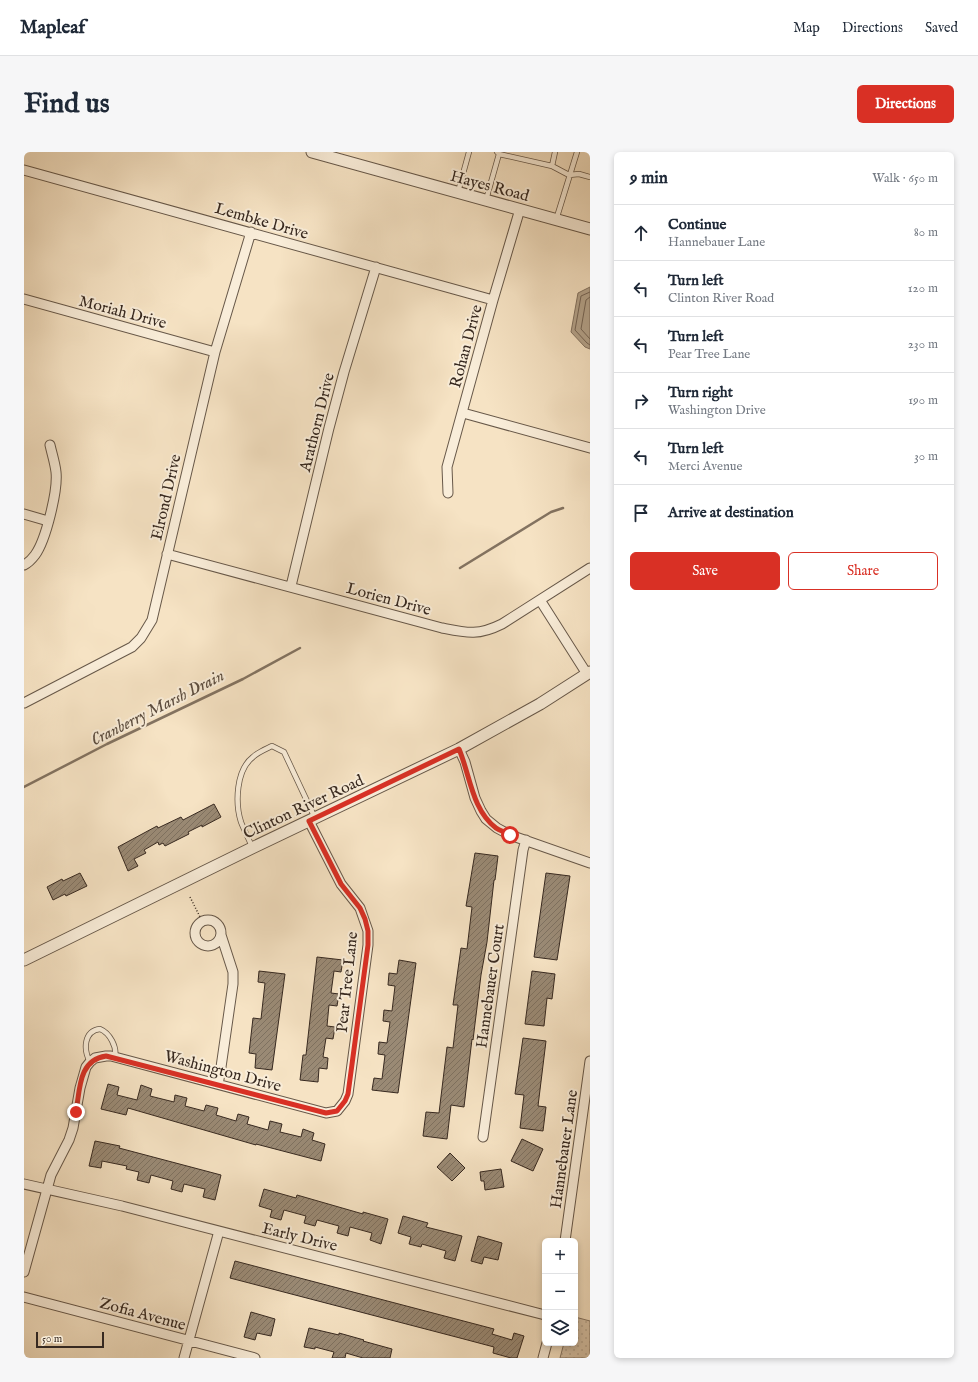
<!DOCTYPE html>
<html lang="en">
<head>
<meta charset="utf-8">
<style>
  body { margin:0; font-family:"IM FELL English",serif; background:#f6f6f7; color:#1f2937 }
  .controls { position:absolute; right:12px; bottom:12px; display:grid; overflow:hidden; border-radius:6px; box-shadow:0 2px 6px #0003 }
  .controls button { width:36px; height:36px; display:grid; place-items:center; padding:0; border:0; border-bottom:1px solid #e0e1e3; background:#fff; color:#1f2937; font:20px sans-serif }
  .scale { position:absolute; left:12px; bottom:10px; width:68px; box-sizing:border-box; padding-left:4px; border:2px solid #372920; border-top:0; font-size:11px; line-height:14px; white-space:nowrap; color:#372920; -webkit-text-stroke:3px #f9edd9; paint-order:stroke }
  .stop { position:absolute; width:12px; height:12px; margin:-9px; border:3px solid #d93025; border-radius:50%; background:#fff }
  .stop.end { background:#d93025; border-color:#fff; box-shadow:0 1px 4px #0008 }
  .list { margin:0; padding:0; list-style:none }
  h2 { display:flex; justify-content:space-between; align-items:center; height:52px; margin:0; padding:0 16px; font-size:17px }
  h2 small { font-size:13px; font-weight:400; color:#747a83 }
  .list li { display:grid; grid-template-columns:26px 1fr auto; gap:12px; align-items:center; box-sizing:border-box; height:56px; padding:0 16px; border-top:1px solid #e0e1e3 }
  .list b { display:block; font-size:15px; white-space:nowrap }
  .list p { margin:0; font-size:13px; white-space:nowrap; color:#747a83 }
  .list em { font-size:13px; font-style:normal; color:#747a83 }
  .actions { display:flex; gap:8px; padding:12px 16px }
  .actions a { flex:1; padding:9px 0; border:1px solid #d93025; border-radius:6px; text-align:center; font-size:14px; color:#d93025 }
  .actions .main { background:#d93025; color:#fff }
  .icon { flex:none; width:22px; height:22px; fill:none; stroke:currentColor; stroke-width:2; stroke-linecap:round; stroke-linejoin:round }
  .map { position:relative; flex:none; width:566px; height:1206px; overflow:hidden; border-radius:6px }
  header { display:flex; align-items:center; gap:24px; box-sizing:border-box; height:56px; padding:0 20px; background:#fff; border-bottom:1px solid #e0e1e3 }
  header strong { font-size:19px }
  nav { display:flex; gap:22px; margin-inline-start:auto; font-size:14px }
  .intro { display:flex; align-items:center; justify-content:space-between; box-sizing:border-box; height:96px; padding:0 24px }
  h1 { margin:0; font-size:28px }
  .button { padding:10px 18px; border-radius:6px; background:#d93025; color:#fff; font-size:14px; font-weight:700 }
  main { display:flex; gap:24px; padding:0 24px }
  aside { flex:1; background:#fff; border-radius:6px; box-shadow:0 2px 6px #0003 }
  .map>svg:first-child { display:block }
  .grass { fill:url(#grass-dots); stroke:#867664 }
  .water { fill:#b5a48c; stroke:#837361 }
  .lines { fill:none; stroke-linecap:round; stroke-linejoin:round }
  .shore { stroke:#766656; stroke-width:1 }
  .stream { stroke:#837361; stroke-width:2.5 }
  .building { fill:url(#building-hatch); stroke:#372920 }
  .service-casing { stroke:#675849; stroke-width:6 }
  .minor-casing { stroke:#675849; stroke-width:11 }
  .tertiary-casing { stroke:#675849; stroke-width:13 }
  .path { stroke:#372920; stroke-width:1.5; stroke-dasharray:1 2; stroke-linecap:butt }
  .service { stroke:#f9edd9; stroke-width:4.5 }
  .minor { stroke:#f9edd9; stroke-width:9 }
  .tertiary { stroke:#f9edd9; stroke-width:11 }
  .route { stroke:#d93025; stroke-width:5 }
  .labels { text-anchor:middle; stroke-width:4; stroke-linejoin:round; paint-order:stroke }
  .street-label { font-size:16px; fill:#372920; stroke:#f9edd9 }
  .water-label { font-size:17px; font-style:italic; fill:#5d4e40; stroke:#f9edd9 }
</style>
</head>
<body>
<header>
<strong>Mapleaf</strong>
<nav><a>Map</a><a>Directions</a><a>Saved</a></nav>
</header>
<div class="intro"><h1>Find us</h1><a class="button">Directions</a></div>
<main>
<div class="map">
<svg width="566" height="1206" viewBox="0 0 566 1206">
  <defs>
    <pattern id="grass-dots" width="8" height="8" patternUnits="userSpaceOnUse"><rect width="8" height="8" fill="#d6c3a8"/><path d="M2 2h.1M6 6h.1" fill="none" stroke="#b8a890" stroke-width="1.8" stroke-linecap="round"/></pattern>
    <pattern id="building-hatch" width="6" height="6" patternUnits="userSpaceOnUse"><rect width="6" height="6" fill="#9a8a75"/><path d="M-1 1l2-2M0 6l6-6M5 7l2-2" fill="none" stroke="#7e7160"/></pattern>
  </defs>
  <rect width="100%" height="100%" fill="#f6e3c4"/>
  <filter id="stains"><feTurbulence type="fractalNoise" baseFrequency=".005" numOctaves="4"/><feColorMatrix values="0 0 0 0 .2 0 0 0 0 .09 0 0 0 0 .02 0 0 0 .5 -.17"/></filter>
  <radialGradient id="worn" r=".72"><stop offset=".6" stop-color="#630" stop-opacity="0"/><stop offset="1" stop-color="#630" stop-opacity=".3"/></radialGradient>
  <path class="grass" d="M551,1165L566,1169V1206H536L540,1191H551Z"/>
  <path class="water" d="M566,135V197L561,195L547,180L554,141Z"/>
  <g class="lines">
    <path class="shore" d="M566,140L557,144L551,178L563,191L566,193
      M566,145L562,148L557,177L566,187"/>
    <path class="stream" d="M436,416L527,360L539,356
      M0,635L83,592L219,527L276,496"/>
  </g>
  <path class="building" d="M190,652L197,665L178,675V673L164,680L165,682L141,694L139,691L135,693L134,690L120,698L122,701L110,707L114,714L104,719L94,695L133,674L134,676L157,665L159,668Z
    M451,701L474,704L471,728H470L463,790L457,823L449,888L448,887L440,955L427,953L423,987L399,984L402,960L415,961L423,895L429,896L434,853H429L437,796L443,797L448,755L442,754Z
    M56,721L63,734L42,744L41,742L29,748L23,735L38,727L39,729Z
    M522,721L546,724L533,808L510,805Z
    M293,805L319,808L317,820L310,819L307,841L315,842L313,854L305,853L303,874L311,875L309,887L302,886L299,905L304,906L303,917L295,916L294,930L276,928L279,903H282Z
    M375,808L392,811L374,941L348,938L350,926L358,927L361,903L354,902L355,890L363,891L366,870L359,869L360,858L368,859L371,834L364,833L365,821L373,822Z
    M235,819L261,822L248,918L231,916L232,902L225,901L229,866L237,867L241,831L234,830Z
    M508,819L531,822L528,847L523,846L520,874L501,872Z
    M499,886L522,889L514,954L522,955L519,979L496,976L500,943L491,942Z
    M84,932L95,935L93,943L113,948L117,933L128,937L126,944L150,950L151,943L163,946L161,954L180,959L182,953L194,956L192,963L212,969L214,962L225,965L223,972L244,978L246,969L258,972L256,980L277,985L279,977L290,981L288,988L301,992L297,1009L232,992V993L104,956L102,963L77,957Z
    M498,987L519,997L509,1019L487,1009Z
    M71,989L96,994L95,996L197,1023L191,1048L179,1045L181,1037L160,1032L158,1040L147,1037L149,1029L127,1023L125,1031L113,1028L115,1020L102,1017L103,1014L78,1009L77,1016L65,1014Z
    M426,1001L441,1016L428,1029L413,1015Z
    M477,1017L480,1035L461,1038L460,1029H457L456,1020Z
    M240,1037L272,1046L273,1043L339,1062V1060L364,1067L357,1092L346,1088L348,1081L326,1075L324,1084L313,1081L315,1074L293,1068L291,1074L280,1071L282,1064L260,1058L257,1068L246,1065L248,1058L235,1054Z
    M379,1064L404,1071L402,1075L438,1084L431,1109L420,1106L422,1099L398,1092L397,1095L385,1092L387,1085L374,1081Z
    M454,1084L478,1091L474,1108L460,1105L458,1112L447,1109Z
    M211,1109L470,1177L468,1182L488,1188L490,1181L500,1184L493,1206H487L469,1201L470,1195L436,1186L206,1126Z
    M227,1160L251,1167L247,1184L233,1181L231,1188L220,1185Z
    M285,1176L315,1183V1181L340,1188L339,1189L368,1197L366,1206H339L322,1201L321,1206H308L310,1200L291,1195V1197L280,1195Z"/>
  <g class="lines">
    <g class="service-casing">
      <path id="service" d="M473,0L475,2L528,14L545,23L555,22L566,25
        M528,14L531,0
        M434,40L445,0
        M462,48L475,2
        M532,68L553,0
        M228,695C225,687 220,678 217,670C211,651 212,618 229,605C234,600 242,597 248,594L260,600L291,666
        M66,910C59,897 60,879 76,877C86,881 93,895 91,905"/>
    </g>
    <g class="minor-casing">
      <path id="minor" d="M0,18L469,148
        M0,147L191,200
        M439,261L566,296
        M424,341L423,315L469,148L496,57
        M0,362L24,369
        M143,402L418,476C443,481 454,484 478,472L566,416
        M0,413C4,411 8,407 11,403C22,388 34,338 32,320C31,311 28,302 26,293
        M267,434L305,276L320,220L352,115
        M516,448L563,522
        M0,551L108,495L117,486L128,468L191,200L227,80
        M435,597L441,610L451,646L457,659L462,667L473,676L486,683L566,711
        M171 781a13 13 0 1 1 26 0a13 13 0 1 1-26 0Z
        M194,932L196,922L209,832V820L197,783
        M459,985L499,698L502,688
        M0,1032L98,1054L521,1163
        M541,1089L566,909
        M0,1120L27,1023L45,988L49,976L56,936L62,915L66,910L71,906L82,904H87L302,961L313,959L321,949L324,942L344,793V779L336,756L317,732L285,669
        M0,1145L231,1206
        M160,1206L195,1079
        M519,1206L523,1191"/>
    </g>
    <g class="tertiary-casing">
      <path id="tertiary" d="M288,0L566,77
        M0,808L228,696L435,597L516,552L566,520"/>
    </g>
    <path class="path" d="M166,745L176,765"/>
    <use href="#service" class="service"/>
    <use href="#minor" class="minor"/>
    <use href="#tertiary" class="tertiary"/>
  </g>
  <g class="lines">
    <path class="route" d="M52,960C56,938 54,908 82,904L302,961L313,959L321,949L324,942L344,793V779L341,767L336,756L317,732L285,669L435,597C446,623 448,658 472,676C476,679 482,680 486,683"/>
  </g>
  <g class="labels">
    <g class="street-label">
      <text transform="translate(466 33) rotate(15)" y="6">Hayes Road</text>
      <text transform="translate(238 68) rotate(16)" y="6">Lembke Drive</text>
      <text transform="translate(99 159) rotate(15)" y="6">Moriah Drive</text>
      <text transform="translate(441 194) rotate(-75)" y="6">Rohan Drive</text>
      <text transform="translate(292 270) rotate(-76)" y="6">Arathorn Drive</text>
      <text transform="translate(141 345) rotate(-77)" y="6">Elrond Drive</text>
      <text transform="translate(365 446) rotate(15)" y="6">Lorien Drive</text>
      <text transform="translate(279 654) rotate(-25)" y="6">Clinton River Road</text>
      <text transform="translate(322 830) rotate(-84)" y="6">Pear Tree Lane</text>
      <text transform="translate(465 834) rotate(-82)" y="6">Hannebauer Court</text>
      <text transform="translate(199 918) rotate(15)" y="6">Washington Drive</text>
      <text transform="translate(539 997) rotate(-82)" y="6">Hannebauer Lane</text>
      <text transform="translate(276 1084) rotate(14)" y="6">Early Drive</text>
      <text transform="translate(119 1161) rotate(15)" y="6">Zofia Avenue</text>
    </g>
    <g class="water-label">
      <text transform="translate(133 555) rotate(-27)" y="6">Cranberry Marsh Drain</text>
    </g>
  </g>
  <rect width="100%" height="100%" filter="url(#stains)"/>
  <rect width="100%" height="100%" fill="url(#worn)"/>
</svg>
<div class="controls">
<button>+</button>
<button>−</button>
<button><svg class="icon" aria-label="layers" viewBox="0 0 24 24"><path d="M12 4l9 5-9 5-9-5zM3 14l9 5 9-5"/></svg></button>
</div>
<div class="scale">50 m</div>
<div class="stop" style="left:486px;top:683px"></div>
<div class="stop end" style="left:52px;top:960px"></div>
</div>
<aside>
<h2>9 min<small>Walk · 650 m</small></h2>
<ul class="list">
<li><svg class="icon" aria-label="ahead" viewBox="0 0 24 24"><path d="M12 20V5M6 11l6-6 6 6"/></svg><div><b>Continue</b><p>Hannebauer Lane</p></div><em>80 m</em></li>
<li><svg class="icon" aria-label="left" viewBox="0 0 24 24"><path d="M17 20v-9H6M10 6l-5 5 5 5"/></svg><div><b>Turn left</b><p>Clinton River Road</p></div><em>120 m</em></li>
<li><svg class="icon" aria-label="left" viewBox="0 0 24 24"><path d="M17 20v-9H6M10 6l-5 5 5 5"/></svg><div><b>Turn left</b><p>Pear Tree Lane</p></div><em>230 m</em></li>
<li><svg class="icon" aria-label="right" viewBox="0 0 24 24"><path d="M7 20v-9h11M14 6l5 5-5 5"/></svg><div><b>Turn right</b><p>Washington Drive</p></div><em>190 m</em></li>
<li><svg class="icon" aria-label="left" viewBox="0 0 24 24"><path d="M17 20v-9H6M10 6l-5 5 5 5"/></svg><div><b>Turn left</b><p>Merci Avenue</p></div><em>30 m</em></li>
<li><svg class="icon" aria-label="arrive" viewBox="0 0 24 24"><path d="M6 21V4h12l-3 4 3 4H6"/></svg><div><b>Arrive at destination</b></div></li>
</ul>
<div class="actions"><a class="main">Save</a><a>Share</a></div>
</aside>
</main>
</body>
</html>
